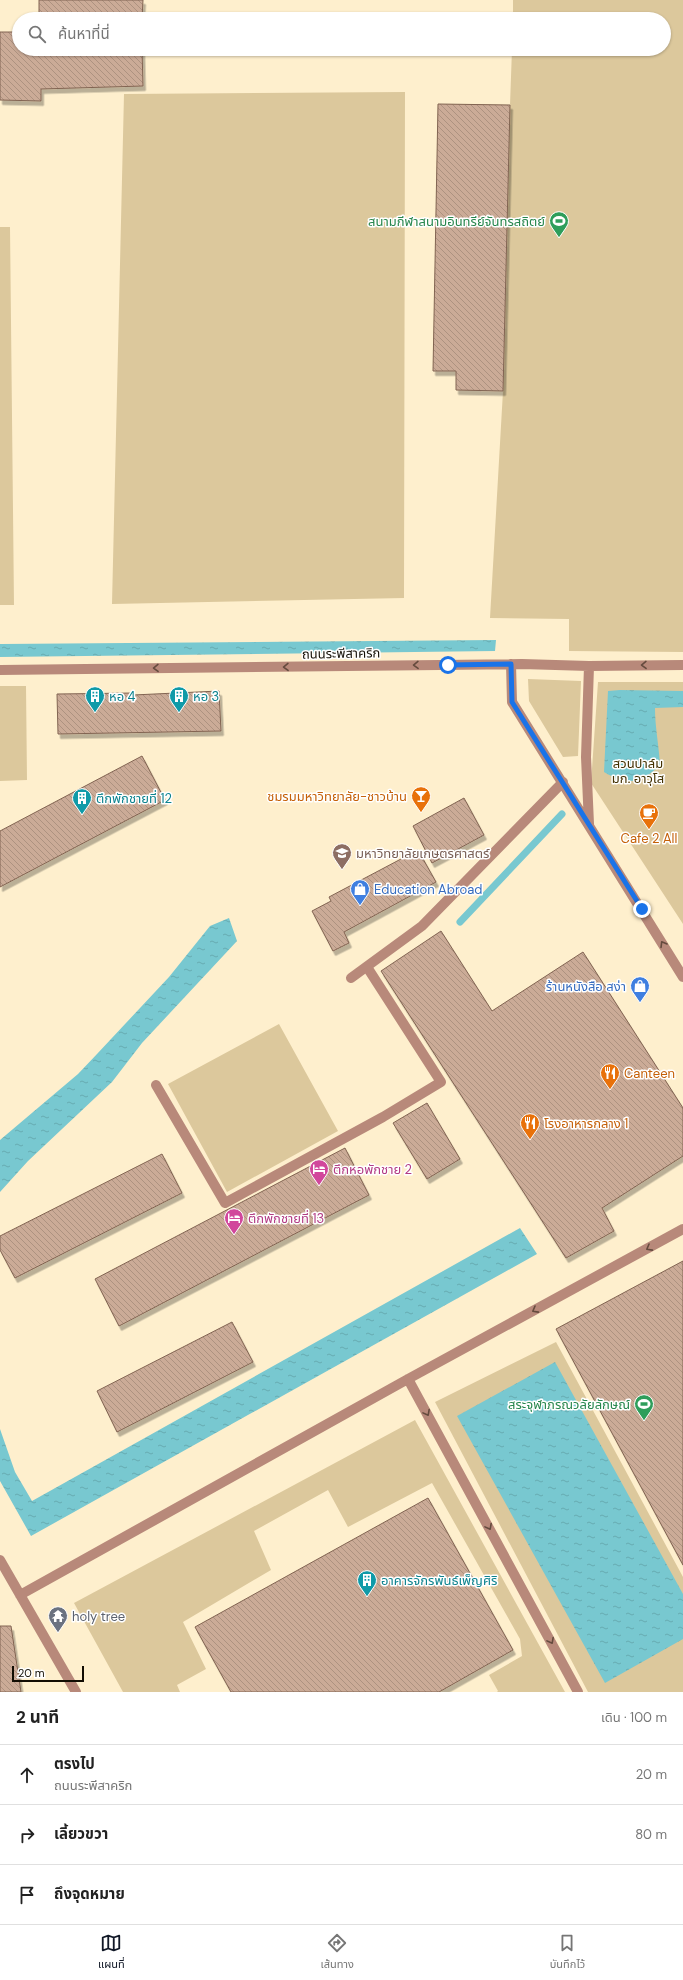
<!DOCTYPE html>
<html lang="th">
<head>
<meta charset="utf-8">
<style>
  body { margin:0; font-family:"DM Sans","Noto Sans Thai",sans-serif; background:#f6f6f6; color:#222 }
  .scale { position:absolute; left:12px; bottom:10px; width:72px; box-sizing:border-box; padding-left:4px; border:2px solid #120d03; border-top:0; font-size:11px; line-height:14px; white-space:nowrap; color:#120d03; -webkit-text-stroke:3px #fff; paint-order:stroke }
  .stop { position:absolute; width:12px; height:12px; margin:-9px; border:3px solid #1a73e8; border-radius:50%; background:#fff }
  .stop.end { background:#1a73e8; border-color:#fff; box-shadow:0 1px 4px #0008 }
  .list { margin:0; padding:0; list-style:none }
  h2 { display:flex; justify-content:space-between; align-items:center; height:52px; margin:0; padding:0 16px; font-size:17px }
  h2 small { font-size:13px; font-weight:400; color:#767676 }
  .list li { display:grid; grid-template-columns:26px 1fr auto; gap:12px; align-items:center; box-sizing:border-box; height:60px; padding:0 16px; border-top:1px solid #e0e0e0 }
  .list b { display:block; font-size:15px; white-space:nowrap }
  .list p { margin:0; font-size:13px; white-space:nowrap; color:#767676 }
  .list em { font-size:13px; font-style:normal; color:#767676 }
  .icon { flex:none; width:22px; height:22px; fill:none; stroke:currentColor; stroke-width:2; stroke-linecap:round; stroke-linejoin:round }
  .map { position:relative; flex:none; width:683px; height:1692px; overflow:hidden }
  .search { position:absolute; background:#fff; box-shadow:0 1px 3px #0004; left:12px; right:12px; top:12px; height:44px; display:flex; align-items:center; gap:10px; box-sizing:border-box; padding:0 14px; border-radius:22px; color:#767676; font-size:15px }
  .sheet { height:232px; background:#fff }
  nav { display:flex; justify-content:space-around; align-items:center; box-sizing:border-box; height:56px; border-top:1px solid #e0e0e0; background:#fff; font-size:11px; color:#767676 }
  nav a { display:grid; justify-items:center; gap:2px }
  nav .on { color:#111827 }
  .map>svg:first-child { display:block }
  .park { fill:#dcc89c }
  .water { fill:url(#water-ripples) }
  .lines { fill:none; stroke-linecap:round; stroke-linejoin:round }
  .stream { stroke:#78c8d0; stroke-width:7 }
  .building { fill:url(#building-back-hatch); stroke:#826452; filter:url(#shadow) }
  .lane { stroke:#b8897a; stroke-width:10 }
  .oneway { stroke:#654b3e }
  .route { stroke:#1a73e8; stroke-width:5 }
  .labels { text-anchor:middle; stroke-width:3; stroke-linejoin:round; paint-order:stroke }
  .leisure-label { font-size:13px; fill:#27864d; stroke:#fff; text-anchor:end }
  .street-label { font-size:13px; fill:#120d03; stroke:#fff }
  .culture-label { font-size:13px; fill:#0d838f; stroke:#fff; text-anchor:start }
  .park-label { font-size:13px; fill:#423001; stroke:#fff }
  .food-label { font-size:13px; fill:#c56008; stroke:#fff; text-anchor:start }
  .education-label { font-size:13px; fill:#785e54; stroke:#fff; text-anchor:start }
  .shop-label { font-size:13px; fill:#366cbe; stroke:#fff; text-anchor:start }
  .hotel-label { font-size:13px; fill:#b23c85; stroke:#fff; text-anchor:start }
  .worship-label { font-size:13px; fill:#5b616d; stroke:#fff; text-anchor:start }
</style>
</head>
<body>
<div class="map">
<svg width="683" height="1692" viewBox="0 0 683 1692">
  <defs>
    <pattern id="water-ripples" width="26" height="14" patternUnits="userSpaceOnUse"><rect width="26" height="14" fill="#78c8d0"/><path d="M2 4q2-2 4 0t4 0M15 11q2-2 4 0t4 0" fill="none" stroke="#67abb1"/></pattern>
    <pattern id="building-back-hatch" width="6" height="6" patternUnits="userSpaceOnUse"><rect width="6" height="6" fill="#cbab97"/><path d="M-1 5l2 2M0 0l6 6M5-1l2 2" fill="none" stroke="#ad9280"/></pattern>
    <filter id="shadow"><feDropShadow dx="2.5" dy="4.5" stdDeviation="0" flood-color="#0004"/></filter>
  </defs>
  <rect width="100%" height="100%" fill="#feefcd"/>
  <path class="park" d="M513,0H683V652L569,651V619L490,618L503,391L456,390V371H433L438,104L510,105L512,49H664V19H513Z
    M405,92L404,598L112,604L124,94Z
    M0,227H10L14,605H0Z
    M528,679L581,681L578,756L563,757L529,701Z
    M598,682H683V924L591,783Z
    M0,686H26L27,780L0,781Z
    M279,1024L338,1131L227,1192L168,1084Z
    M556,1342L683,1577V1692H588L435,1402Z
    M415,1420L565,1692H497L498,1691L489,1675L522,1656L520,1639L432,1483L348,1527L328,1490L254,1531L271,1570L183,1622L206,1669L177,1685L180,1692H123L74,1603Z"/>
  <path class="water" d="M496,640L495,651L0,657V644Z
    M620,690L683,691V707L655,708C655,727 659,746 660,765C641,784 628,786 604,772L608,691Z
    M229,918L237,941L142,1043L112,1082L28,1161L0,1192V1140L78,1074L97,1054L169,977L210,926Z
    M520,1228L537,1254L31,1536L0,1481V1429L15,1472L32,1501Z
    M555,1362L683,1594V1639L605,1683L457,1416Z"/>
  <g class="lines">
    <path class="stream" d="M460,922L562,814"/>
  </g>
  <path class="building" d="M39,0H143L142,19H39Z
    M0,32H19V49H142L143,86L41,89V101L0,100Z
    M438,104L510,105L503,391L456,390V371H433Z
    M219,691L221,731L58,734L57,694L133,693V695Z
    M142,756L165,800L0,887V831Z
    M464,798L484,835L432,863L413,826Z
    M418,850L436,882L344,932L349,943L333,951L312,911L331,901L329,897Z
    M441,931L492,1011L583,952L683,1108V1156L602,1208L614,1231L566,1258L381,971Z
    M427,1103L460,1159L427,1179L393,1123Z
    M345,1148L369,1195L119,1326L95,1279Z
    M162,1154L182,1193L15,1278L0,1250V1236Z
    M683,1261V1565L556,1329Z
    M232,1322L253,1362L117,1432L97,1391Z
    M428,1498L513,1650L439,1692H231L195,1627Z
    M0,1626H11L21,1692H0Z"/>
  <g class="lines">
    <path class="lane" d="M511,664L512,702L683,977
      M589,666L586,757L589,824
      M0,670L522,664L589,666L683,665
      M351,978L422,926L563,782
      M156,1085L225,1203L383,1117L441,1082L367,967
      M408,1379L578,1692
      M0,1560L76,1692
      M20,1595L408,1379L683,1229"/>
  </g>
  <defs><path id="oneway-chevron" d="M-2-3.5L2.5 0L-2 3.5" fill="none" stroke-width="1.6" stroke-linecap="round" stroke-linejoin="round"/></defs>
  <g class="oneway">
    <use href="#oneway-chevron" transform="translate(416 665) rotate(179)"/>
    <use href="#oneway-chevron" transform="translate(644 665) rotate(179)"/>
    <use href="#oneway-chevron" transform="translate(286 667) rotate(179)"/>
    <use href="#oneway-chevron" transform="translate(156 668) rotate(179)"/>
    <use href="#oneway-chevron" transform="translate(663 944) rotate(-121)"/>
    <use href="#oneway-chevron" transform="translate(649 1248) rotate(151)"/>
    <use href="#oneway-chevron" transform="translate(535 1310) rotate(151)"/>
    <use href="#oneway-chevron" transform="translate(427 1413) rotate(62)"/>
    <use href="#oneway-chevron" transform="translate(489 1527) rotate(62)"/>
    <use href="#oneway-chevron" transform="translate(551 1641) rotate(62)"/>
  </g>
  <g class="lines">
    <path class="route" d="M448,665L511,664L512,702L642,909"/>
  </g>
  <defs>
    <g id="stadium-pin" transform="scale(1)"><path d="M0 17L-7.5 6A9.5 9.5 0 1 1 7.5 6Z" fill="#2e9e5b" stroke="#fff"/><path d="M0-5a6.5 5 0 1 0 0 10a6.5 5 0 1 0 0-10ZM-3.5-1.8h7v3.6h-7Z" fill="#fff"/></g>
    <g id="building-pin" transform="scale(1)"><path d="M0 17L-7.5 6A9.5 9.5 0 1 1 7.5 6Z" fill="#0f9aa8" stroke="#fff"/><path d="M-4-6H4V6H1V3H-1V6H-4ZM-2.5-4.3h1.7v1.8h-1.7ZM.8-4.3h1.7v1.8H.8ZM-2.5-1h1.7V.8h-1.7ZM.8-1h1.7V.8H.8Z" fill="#fff"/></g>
    <g id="bar-pin" transform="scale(1)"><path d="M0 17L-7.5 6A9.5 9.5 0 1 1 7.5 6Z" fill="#e8710a" stroke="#fff"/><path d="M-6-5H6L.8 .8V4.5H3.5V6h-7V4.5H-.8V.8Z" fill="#fff"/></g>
    <g id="cafe-pin" transform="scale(1)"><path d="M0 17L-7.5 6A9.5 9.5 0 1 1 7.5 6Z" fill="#e8710a" stroke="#fff"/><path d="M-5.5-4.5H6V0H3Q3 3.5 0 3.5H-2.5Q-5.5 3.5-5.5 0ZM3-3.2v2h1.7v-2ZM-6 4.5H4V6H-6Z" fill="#fff"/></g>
    <g id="university-pin" transform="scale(1)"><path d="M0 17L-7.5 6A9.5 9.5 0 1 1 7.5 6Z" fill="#8d6e63" stroke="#fff"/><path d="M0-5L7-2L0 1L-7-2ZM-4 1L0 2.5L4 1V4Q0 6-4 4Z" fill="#fff"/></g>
    <g id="shop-pin" transform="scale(1)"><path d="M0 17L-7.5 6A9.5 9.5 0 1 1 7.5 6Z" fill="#3f7fe0" stroke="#fff"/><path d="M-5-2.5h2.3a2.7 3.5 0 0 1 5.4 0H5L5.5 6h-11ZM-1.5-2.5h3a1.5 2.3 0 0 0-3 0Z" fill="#fff"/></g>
    <g id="restaurant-pin" transform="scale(1)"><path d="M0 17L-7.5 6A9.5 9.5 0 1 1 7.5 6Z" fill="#e8710a" stroke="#fff"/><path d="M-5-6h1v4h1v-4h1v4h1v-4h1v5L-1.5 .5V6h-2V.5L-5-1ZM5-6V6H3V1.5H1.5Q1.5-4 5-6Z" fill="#fff"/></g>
    <g id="hotel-pin" transform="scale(1)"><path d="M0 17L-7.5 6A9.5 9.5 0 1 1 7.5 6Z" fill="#d1479c" stroke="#fff"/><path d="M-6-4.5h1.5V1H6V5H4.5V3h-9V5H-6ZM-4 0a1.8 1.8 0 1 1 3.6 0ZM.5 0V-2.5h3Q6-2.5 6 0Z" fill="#fff"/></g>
    <g id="temple-pin" transform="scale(1)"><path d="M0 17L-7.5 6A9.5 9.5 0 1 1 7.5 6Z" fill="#6b7280" stroke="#fff"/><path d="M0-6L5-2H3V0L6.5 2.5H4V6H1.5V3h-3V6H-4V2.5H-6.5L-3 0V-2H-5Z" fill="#fff"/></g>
  </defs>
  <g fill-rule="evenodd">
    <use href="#stadium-pin" x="559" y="221"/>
    <use href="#building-pin" x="95" y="696"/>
    <use href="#building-pin" x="179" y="696"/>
    <use href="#bar-pin" x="421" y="796"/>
    <use href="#building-pin" x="82" y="798"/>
    <use href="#cafe-pin" x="649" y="813"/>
    <use href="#university-pin" x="342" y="853"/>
    <use href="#shop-pin" x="360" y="889"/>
    <use href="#shop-pin" x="640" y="986"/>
    <use href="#restaurant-pin" x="610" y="1073"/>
    <use href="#restaurant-pin" x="530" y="1123"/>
    <use href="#hotel-pin" x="319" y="1169"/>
    <use href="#hotel-pin" x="234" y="1218"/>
    <use href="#stadium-pin" x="644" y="1404"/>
    <use href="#building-pin" x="367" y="1580"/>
    <use href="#temple-pin" x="58" y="1616"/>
  </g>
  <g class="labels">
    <g class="leisure-label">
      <text x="545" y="226">สนามกีฬาสนามอินทรีย์จันทรสถิตย์</text>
      <text x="630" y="1409">สระจุฬาภรณวลัยลักษณ์</text>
    </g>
    <g class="street-label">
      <text transform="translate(341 653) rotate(-1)" y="5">ถนนระพีสาคริก</text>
    </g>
    <g class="culture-label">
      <text x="109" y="701">หอ 4</text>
      <text x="193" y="701">หอ 3</text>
      <text x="96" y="803">ตึกพักชายที่ 12</text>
      <text x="381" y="1585">อาคารจักรพันธ์เพ็ญศิริ</text>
    </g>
    <g class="park-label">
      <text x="638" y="768">สวนปาล์ม<tspan x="638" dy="15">มก. อาวุโส</tspan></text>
    </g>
    <g class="food-label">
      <text x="407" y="801" text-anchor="end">ชมรมมหาวิทยาลัย-ชาวบ้าน</text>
      <text x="649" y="843" text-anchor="middle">Cafe 2 All</text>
      <text x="624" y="1078">Canteen</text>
      <text x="544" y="1128">โรงอาหารกลาง 1</text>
    </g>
    <g class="education-label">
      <text x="356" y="858">มหาวิทยาลัยเกษตรศาสตร์</text>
    </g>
    <g class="shop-label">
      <text x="374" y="894">Education Abroad</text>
      <text x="626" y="991" text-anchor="end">ร้านหนังสือ สง่า</text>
    </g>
    <g class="hotel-label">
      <text x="333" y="1174">ตึกหอพักชาย 2</text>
      <text x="248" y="1223">ตึกพักชายที่ 13</text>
    </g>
    <g class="worship-label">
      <text x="72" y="1621">holy tree</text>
    </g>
  </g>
</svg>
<div class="scale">20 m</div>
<div class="stop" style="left:448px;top:665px"></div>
<div class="stop end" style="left:642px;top:909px"></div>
<div class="search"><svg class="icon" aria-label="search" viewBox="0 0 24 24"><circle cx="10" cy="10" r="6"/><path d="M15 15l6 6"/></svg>ค้นหาที่นี่</div>
</div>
<section class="sheet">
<h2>2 นาที<small>เดิน · 100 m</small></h2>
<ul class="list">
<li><svg class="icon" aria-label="ahead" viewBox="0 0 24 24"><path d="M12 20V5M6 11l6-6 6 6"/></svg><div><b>ตรงไป</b><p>ถนนระพีสาคริก</p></div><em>20 m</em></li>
<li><svg class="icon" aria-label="right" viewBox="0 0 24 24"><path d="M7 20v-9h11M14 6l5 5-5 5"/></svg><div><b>เลี้ยวขวา</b></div><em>80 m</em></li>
<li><svg class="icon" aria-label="arrive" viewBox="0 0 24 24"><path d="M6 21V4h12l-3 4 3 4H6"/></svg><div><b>ถึงจุดหมาย</b></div></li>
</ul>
</section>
<nav>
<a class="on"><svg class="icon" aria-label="map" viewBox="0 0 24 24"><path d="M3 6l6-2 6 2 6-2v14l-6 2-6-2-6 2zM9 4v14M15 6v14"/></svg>แผนที่</a>
<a><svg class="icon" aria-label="directions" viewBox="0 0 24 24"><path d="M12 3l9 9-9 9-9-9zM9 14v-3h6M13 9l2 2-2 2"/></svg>เส้นทาง</a>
<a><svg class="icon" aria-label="saved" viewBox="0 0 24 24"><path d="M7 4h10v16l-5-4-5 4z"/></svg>บันทึกไว้</a>
</nav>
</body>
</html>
